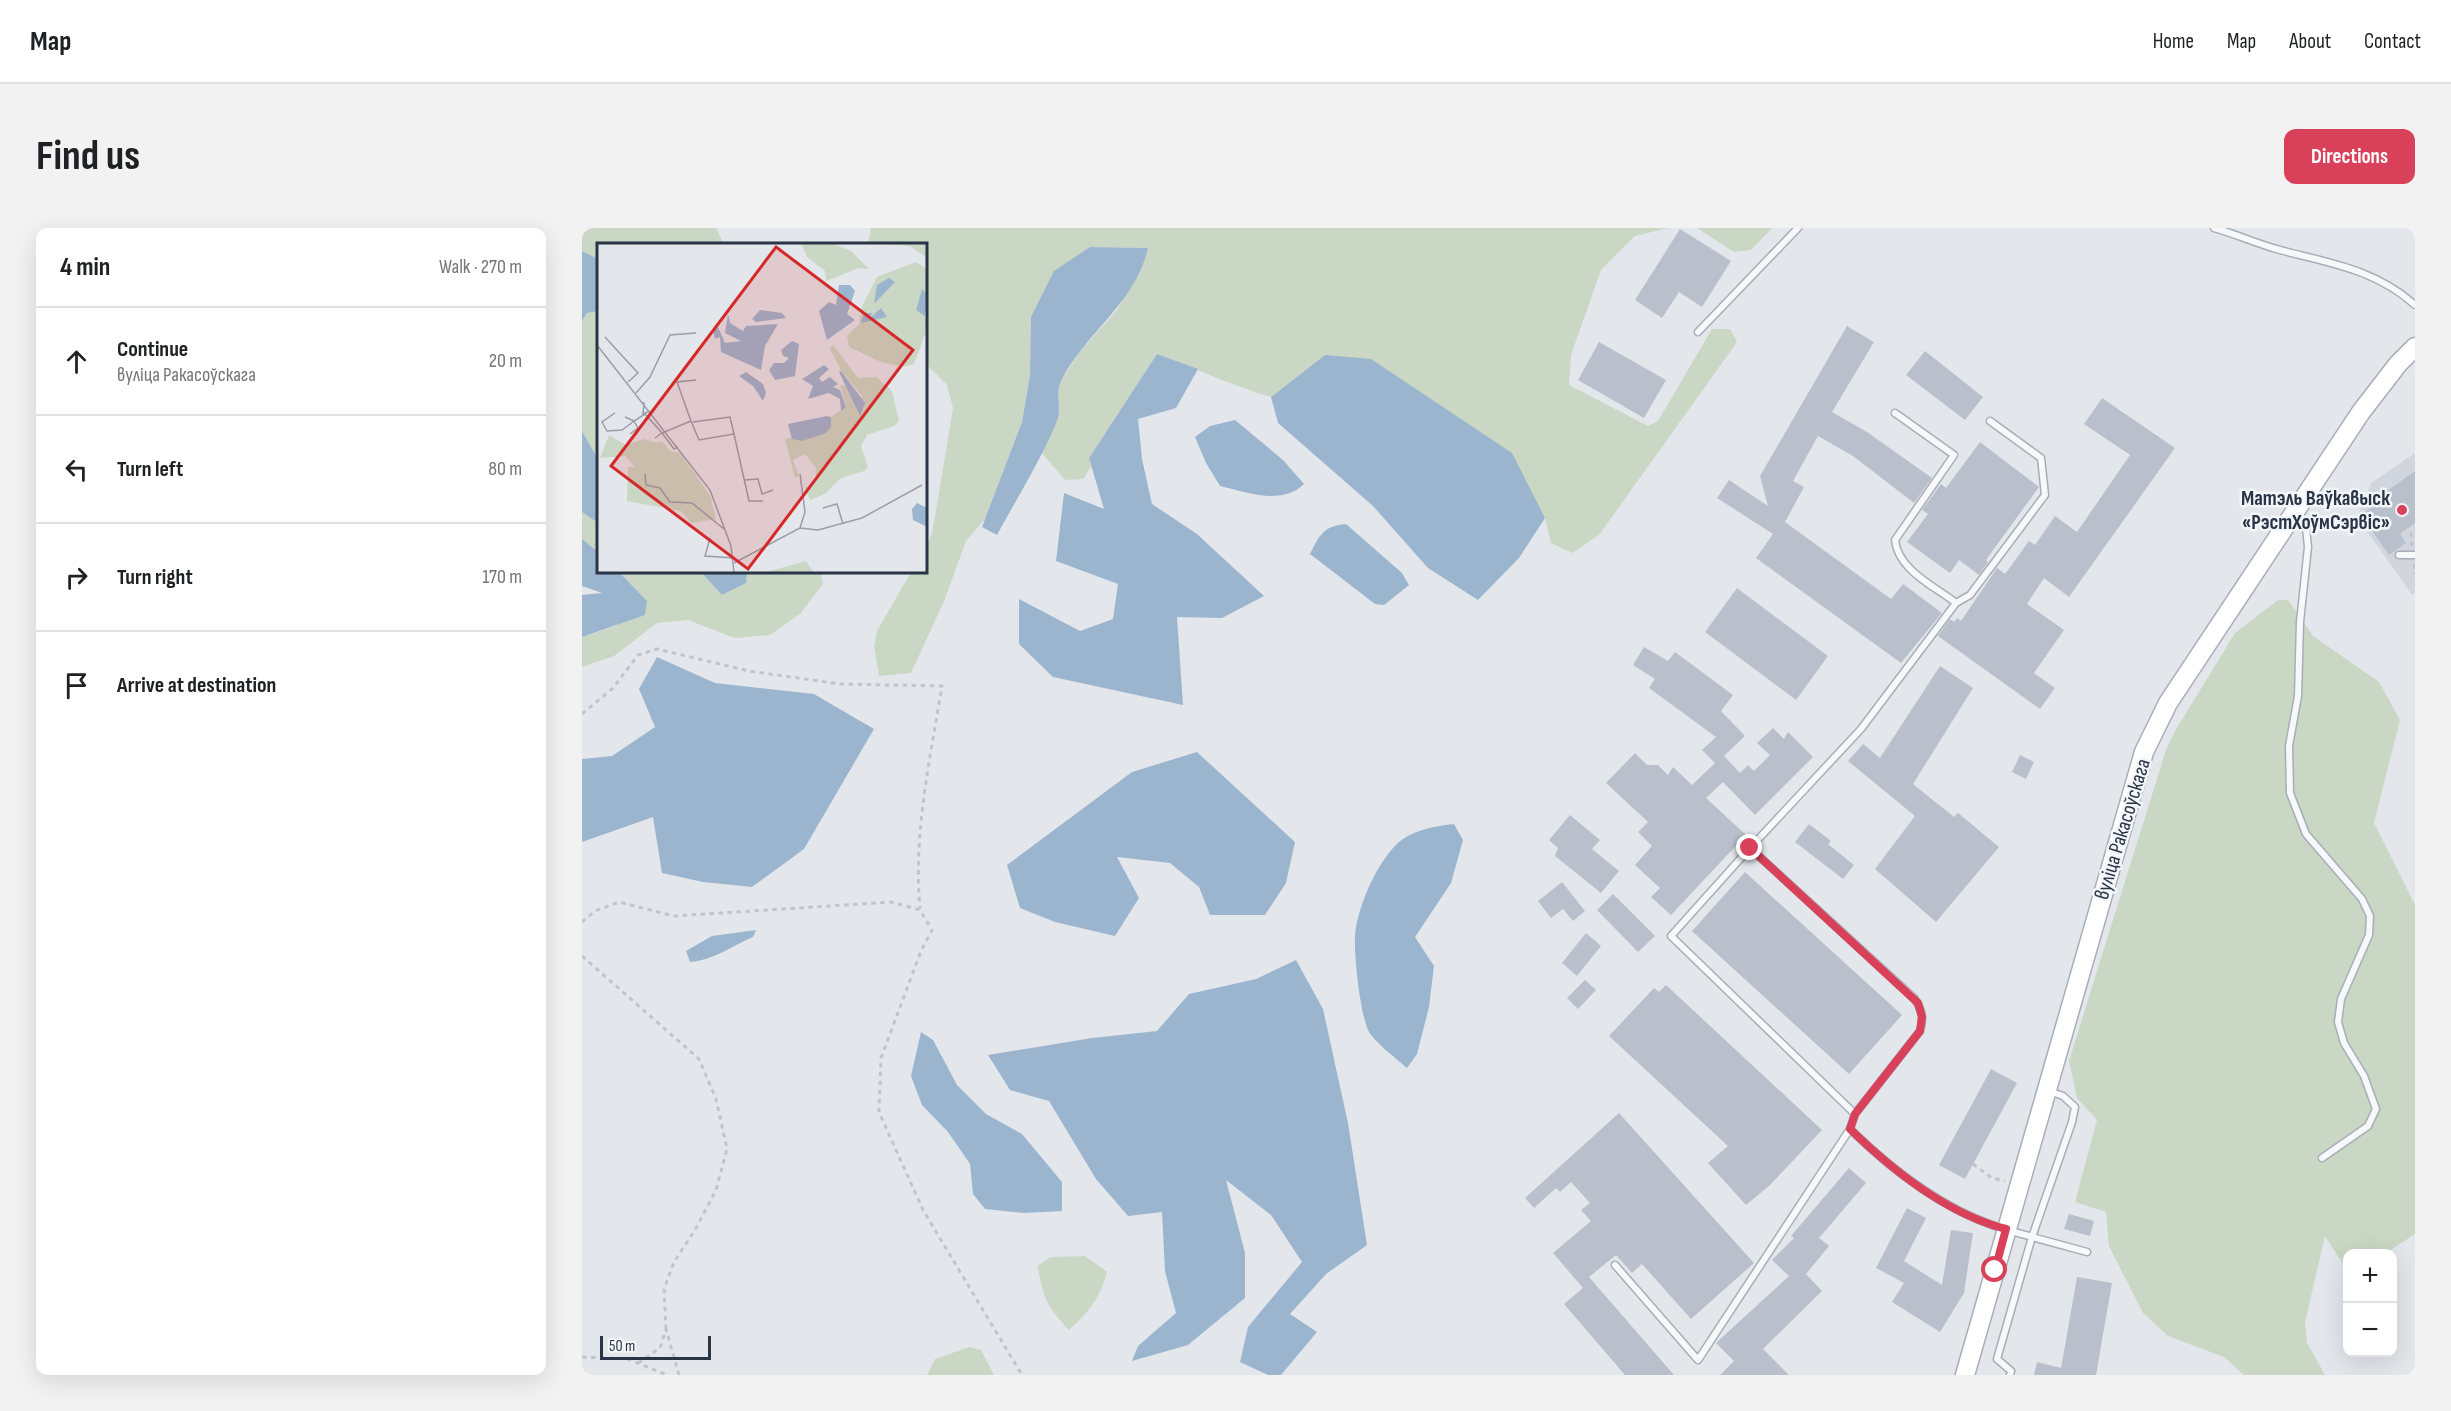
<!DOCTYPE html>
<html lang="en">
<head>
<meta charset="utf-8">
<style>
  body { margin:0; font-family:"Sofia Sans Condensed",sans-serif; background:#f2f2f2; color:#202124 }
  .controls { position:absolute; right:18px; bottom:18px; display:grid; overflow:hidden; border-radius:12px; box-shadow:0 6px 24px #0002 }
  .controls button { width:54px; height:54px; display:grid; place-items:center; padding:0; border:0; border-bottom:2px solid #e0e0e0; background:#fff; color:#202124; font:30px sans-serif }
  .scale { position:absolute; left:18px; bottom:15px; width:111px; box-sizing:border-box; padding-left:6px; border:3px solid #293446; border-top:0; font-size:16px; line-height:21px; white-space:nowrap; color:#293446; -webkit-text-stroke:4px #f3f6f9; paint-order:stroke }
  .stop { position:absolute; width:18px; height:18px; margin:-14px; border:4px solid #d9405a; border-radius:50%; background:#fff }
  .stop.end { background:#d9405a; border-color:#fff; box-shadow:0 2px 6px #0008 }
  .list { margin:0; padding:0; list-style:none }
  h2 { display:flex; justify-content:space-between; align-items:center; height:78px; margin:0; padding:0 24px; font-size:26px }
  h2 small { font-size:20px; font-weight:400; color:#757577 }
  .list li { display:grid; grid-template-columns:39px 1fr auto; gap:18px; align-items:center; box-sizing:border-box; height:108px; padding:0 24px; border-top:2px solid #e0e0e0 }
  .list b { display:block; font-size:22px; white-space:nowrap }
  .list p { margin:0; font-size:20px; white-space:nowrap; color:#757577 }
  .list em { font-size:20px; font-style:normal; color:#757577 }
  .icon { flex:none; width:33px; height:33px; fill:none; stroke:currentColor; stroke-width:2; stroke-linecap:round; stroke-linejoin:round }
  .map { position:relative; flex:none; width:1833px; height:1147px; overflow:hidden; border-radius:12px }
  header { display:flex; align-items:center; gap:36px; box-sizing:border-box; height:84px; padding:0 30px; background:#fff; border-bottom:2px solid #e0e0e0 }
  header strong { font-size:28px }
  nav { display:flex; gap:33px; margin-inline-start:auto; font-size:21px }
  .intro { display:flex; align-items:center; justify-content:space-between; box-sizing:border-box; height:144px; padding:0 36px }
  h1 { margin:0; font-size:42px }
  .button { padding:15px 27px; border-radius:12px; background:#d9405a; color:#fff; font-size:21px; font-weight:700 }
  main { display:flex; gap:36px; padding:0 36px }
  aside { flex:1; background:#fff; border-radius:12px; box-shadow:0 6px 24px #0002 }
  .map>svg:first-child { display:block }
  .built { fill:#d1d6de }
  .green { fill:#c9d7c4 }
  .water { fill:#9cb5cf }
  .building { fill:#bac0cb }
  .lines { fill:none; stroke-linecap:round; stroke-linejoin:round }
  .lane-casing { stroke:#a7aeb7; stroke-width:9 }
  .secondary-casing { stroke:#a7aeb7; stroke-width:21 }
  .path { stroke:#c1c5cb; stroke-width:3; stroke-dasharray:4.5 4.5; stroke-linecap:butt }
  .lane { stroke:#f6f8fa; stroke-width:6 }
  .secondary { stroke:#fff; stroke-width:18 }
  .route { stroke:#d9405a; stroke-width:8 }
  .poi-dot { fill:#d9405a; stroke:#f3f6f9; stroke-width:2 }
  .labels { text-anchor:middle; stroke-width:5; stroke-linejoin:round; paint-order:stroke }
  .poi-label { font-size:21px; font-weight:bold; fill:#293446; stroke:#f3f6f9; text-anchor:end }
  .street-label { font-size:21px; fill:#293446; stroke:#f3f6f9 }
  .inset-road { fill:none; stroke:#999faa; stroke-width:1.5 }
  .view { fill:#d62828; fill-opacity:0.15; stroke:#d62828; stroke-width:3 }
  .inset-edge { fill:none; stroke:#293446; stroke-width:3 }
</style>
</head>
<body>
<header>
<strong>Map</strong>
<nav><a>Home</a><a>Map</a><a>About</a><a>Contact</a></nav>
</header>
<div class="intro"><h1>Find us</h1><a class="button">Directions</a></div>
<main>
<aside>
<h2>4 min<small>Walk · 270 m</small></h2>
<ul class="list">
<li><svg class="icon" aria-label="ahead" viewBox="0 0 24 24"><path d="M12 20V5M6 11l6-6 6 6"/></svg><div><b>Continue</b><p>вуліца Ракасоўскага</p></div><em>20 m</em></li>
<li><svg class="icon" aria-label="left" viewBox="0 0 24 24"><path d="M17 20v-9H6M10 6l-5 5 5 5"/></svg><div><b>Turn left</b></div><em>80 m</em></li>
<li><svg class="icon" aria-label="right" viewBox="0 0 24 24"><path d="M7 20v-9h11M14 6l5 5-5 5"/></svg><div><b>Turn right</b></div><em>170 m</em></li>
<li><svg class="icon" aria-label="arrive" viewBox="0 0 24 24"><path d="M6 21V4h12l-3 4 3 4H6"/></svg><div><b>Arrive at destination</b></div></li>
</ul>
</aside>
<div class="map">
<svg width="1833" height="1147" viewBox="0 0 1833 1147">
  <rect width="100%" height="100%" fill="#e3e7ec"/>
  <path class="built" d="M1833,225V365L1830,367L1775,289L1789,255Z"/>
  <path class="green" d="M0,0H134L142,16H16V31L0,23Z
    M289,0H1086L1053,8L1019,42L989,127L987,157L1066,198L1076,193L1130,101H1148L1155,114L1017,307L990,325L969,315L963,290L743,127L689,169C650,158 613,140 575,126L507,230L509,239L501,251L483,252L459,224L476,191L477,155L500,121L536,81L565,20L508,19L449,89L448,147L440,194L404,290L384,313L362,373L329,445L297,448L292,418L295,403L329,344H344V317L350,306L371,180L365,157L344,136V16H286Z
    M1115,0H1190L1169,22L1152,24Z
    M16,83V231L0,203V93L5,85Z
    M0,284L16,295V324L0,311Z
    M37,344H119L140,367L164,355L165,344H239L241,356L218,386L188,407L153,410L106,392L75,395L32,428L0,439V409L34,398L65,373Z
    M1696,372H1706L1731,408L1797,454L1818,492L1792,595L1833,677V1006L1804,1025L1766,1026L1765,1042L1743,1008L1723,1094L1725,1115L1743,1147H1662L1642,1129L1586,1108L1561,1085L1527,1018L1524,984L1493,974L1515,892L1495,870L1487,833L1584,522L1593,503L1653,405Z
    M503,1028L525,1044C518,1070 507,1084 487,1102C466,1080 460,1069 456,1038L468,1029Z
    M387,1119L399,1122L412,1147H345L353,1131Z"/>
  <path class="water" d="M508,19L566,20C553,76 504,104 479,153C473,164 480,181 475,193C459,232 435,270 415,307L400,299L440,194L448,147L449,89L472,43Z
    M0,23L16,31V83L5,85L0,93Z
    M575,126L616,141L594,180L556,191L560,231L570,276L615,306L682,368L640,390L595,389L601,477L471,449L437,416V371L498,403L531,391L536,356L474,333L482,265L522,281L507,230Z
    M743,127L789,131L930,225L963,290L937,330L896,372L846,340L791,278L696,195L689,169Z
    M653,192L701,232L722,256C700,278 664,264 638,258L624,235L613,209L628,198Z
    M0,203L16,231V295L0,284Z
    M764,296L820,345L827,357L802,377L793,376L728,326C738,306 742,298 764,296Z
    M0,311L16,324V344H37L65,373L63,387L0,409V367L20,365L0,358Z
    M119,344H165L164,355L140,367Z
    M75,429L133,455L232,466L292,501L222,621L170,659L121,654L80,645L71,589L0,614V531L30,528L73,499L57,461Z
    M615,524L713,614L704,655L683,687H628L617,659L588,635L535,629L557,670L533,708L473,694L438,680L425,637L550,544Z
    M872,596L881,612L869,655L833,709L852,738L847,779L835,826L825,840C816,832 791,813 786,802C778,783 772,729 773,708C775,679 797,628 821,611C836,601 854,598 872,596Z
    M174,702L171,709C148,719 132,732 108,734L104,723L130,708Z
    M714,732L741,781L766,895L785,1017L744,1046L708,1086L735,1104L699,1147H686L658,1134L666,1099L720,1034L689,987L644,952L663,1025V1070L606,1117L550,1133L556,1118L594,1085L583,1043L580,984L546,988L514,951L467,873L428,862L406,827L510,810L575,803L607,766L674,751Z
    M339,804L351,812L375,857L404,886L440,906L480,954V983L442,985L403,981L391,966L388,936L366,904L340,877L329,848Z"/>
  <path class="building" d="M1098,1L1149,33L1120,79L1097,64L1080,90L1053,72Z
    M1265,98L1292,114L1250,184L1285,204L1350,250L1332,275L1271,228L1236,208L1211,253L1222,259L1203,294L1309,371L1321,356L1360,385L1319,435L1174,330L1191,306L1135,270L1147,252L1186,278L1178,248Z
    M1017,114L1084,152L1062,190L996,152Z
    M1343,123L1401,169L1383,192L1324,147Z
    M1520,170L1593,220L1487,369L1462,350L1445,376L1482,402L1452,445L1473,460L1458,481L1356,408L1368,391L1372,394L1375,390L1379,393L1415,340L1423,346L1447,313L1453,317L1473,288L1495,304L1548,227L1502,196Z
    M1398,214L1457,259L1404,332L1406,334L1397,347L1377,332L1368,345L1325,314L1346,286L1340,282L1359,256L1364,260Z
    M1833,243V295L1818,306L1824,315L1807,327L1779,287L1800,272L1798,268Z
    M1155,360L1246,428L1214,472L1123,404Z
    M1062,419L1086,433L1093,424L1151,467L1139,483L1163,508L1142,528L1158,545L1166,537L1172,543L1188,527L1175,515L1191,500L1202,511L1206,504L1231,529L1173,587L1141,554L1124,570L1164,607L1089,687L1069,669L1078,660L1053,637L1070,618L1056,604L1066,594L1024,555L1053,525L1065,537H1076L1086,547L1091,539L1110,557L1133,535L1120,522L1134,509L1067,460L1073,451L1051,437Z
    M1358,438L1391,460L1331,556L1372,589L1376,585L1417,619L1354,694L1293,641L1333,588L1266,533L1281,516L1298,530Z
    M1438,527L1452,534L1444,551L1430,544Z
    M988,587L1018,612L1010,621L1037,643L1019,665L973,628L976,620L967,612Z
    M1227,596L1249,613L1246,616L1272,637L1261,651L1213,614Z
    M1163,644L1320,787L1267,846L1110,703Z
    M980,654L1003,683L991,693L981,681L969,690L956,673Z
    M1031,666L1073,708L1056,724L1015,682Z
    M1004,705L1019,718L995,748L980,735Z
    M1003,752L1014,762L996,781L985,770Z
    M1084,757L1240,902L1188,957L1164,977L1126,935L1146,918L1027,808L1072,760L1077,764Z
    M1409,841L1435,855L1383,951L1357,937Z
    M1037,885L1172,1035L1109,1091L1060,1036L1050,1045L1034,1027L1007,1049L1092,1147H1043L982,1076L1001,1060L971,1025L1009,993L999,982L1008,975L989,954L978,964L974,960L952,980L943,970Z
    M1267,940L1284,955L1237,1010L1247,1018L1224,1046L1240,1063L1181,1121L1207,1147H1138L1152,1133L1134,1115L1207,1048L1190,1032L1212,1010L1209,1008Z
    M1325,980L1344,990L1322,1033L1360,1057L1369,1002L1391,1005L1382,1065L1358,1104L1310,1074L1322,1055L1294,1040Z
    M1487,986L1512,993L1508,1008L1482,1001Z
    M1495,1049L1530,1055L1514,1147H1452L1455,1134L1479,1140Z"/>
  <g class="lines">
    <g class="lane-casing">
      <path id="lane" d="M1632,0C1654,6 1675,16 1698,22C1747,35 1793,41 1833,77
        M1116,104L1216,0
        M1313,185L1372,227L1313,312C1316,342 1352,358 1374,375
        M1712,289L1724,300L1726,319L1718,394L1716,468L1707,518L1708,565L1724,606L1780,671L1788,688L1787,707L1759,771L1756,794L1762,815L1782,848L1794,881L1786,898L1740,930
        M1817,327H1833
        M1168,620L1279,501L1374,375L1388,367L1463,267L1459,230L1408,193
        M1268,901L1273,886L1338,803C1342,790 1340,781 1332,770L1168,620L1089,708L1273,886
        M1033,1037L1116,1132L1268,901C1308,940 1356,978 1410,997C1423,1002 1437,1005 1450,1009L1490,894L1493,879L1481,868L1467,863
        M1428,1147L1429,1143L1415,1131L1450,1009L1505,1024"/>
    </g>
    <g class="secondary-casing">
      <path id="secondary" d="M1383,1147L1562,524L1586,475L1779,184L1816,136L1833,119"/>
    </g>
    <path class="path" d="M1830,318L1829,304L1833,302
      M1832,336L1833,346
      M0,486L31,460L56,427L75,421L167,443L258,456L360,458C348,531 331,607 338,681
      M0,694L13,683L37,674L92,688L309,674L338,682L350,702L339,723L299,830L297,884L341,982L440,1147
      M0,728L117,831L134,871L145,921L134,962L113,1002L92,1034L82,1061L84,1101
      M1391,936L1410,950L1423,953
      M0,1129L46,1131L85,1147
      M56,1135L78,1120L84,1101L97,1147"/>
    <use href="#lane" class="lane"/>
    <use href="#secondary" class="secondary"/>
  </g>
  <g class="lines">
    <path class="route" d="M1168,620L1336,775L1340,789L1338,803L1273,886L1268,901C1311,943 1365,986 1424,1001L1413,1042"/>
  </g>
  <circle class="poi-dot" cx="1820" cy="282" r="6"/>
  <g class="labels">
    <g class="poi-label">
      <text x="1808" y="277">Матэль Ваўкавыск<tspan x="1808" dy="24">«РэстХоўмСэрвіс»</tspan></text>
    </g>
    <g class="street-label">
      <text transform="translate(1540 601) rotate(-73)" y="7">вуліца Ракасоўскага</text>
    </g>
  </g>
  <g transform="translate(15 15)">
    <rect width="330" height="330" fill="#e3e7ec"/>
    <path d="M204,0H233L254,8L272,26L261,25L229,38L228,28L210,14ZM279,0H330V15L313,3ZM319,19L330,26V51L325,47L330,86L317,121L307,124L284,119L252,104L250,93L262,81L265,63L280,34ZM236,102L261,135L279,134L295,148L302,178L297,183L270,192L264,203L271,224L267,228L244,235L228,251L213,257L208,245L218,239L219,225L208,211L196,217L202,233L198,235L188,196L234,184V174L249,164L243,142H248L255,150L261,171L265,153L245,129L233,106ZM12,192L29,202L46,196L61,200L65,198L73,208L83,210L113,252L119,276L94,280L84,268L30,258L31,224H38L28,213L3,215ZM209,318L217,330H166Z" fill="#c9d7c4"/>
    <path d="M292,35L298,39L277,61L280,42ZM242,42H253L258,48L250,71L258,77L230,97L222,68L232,59L239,62ZM325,46L330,51L328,73L319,67ZM284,65L290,74L264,80L267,70H275L272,76ZM163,67L185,70L189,75L159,79L155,76ZM131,71L133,80L146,88L149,83L181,81L168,103L164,127L124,109L123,94L118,96L116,87L121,84L128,100L144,98L128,90ZM195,98L202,101L198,133L178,137L172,127L177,120H187L192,115L186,113L184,107ZM227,122L232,126L222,135L225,139L233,134L241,141L236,144L243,147L249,164L244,168L243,156L232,150L211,156L216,143L205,136ZM244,128L268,160L263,173L242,129ZM149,129L166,141L169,150L166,158L156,143L142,133ZM230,173L234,174V184L229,190L205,198L195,196L191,181ZM320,260L330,265V284L316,277L315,266Z" fill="#9cb5cf"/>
    <path class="inset-road" d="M8,94L41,130L31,139M0,102L113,247L134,303L137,330M39,150L53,134L73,92L99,90M47,159L46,171L53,168M18,170L5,179L10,188L25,187L37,178L28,174M94,178L102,197L137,191L133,174L96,179M33,191L41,185L37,178L48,171L65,190L58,195M137,191L152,258H166M81,204L77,206L65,190L94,178L80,139L99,137M48,231L49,242L63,245L73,259L95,260L127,286M148,237L161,236L165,251L176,247M226,265L240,261L246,281M203,285L221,287L265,275L325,242M113,295L108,313L137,315M137,320L203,285L208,269L203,231"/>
    <path class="view" d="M179,4L316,107L151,326L14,223Z"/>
    <rect width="330" height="330" class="inset-edge"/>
  </g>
</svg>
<div class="controls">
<button>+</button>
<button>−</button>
</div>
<div class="scale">50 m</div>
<div class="stop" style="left:1413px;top:1042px"></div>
<div class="stop end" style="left:1168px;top:620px"></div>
</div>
</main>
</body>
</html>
